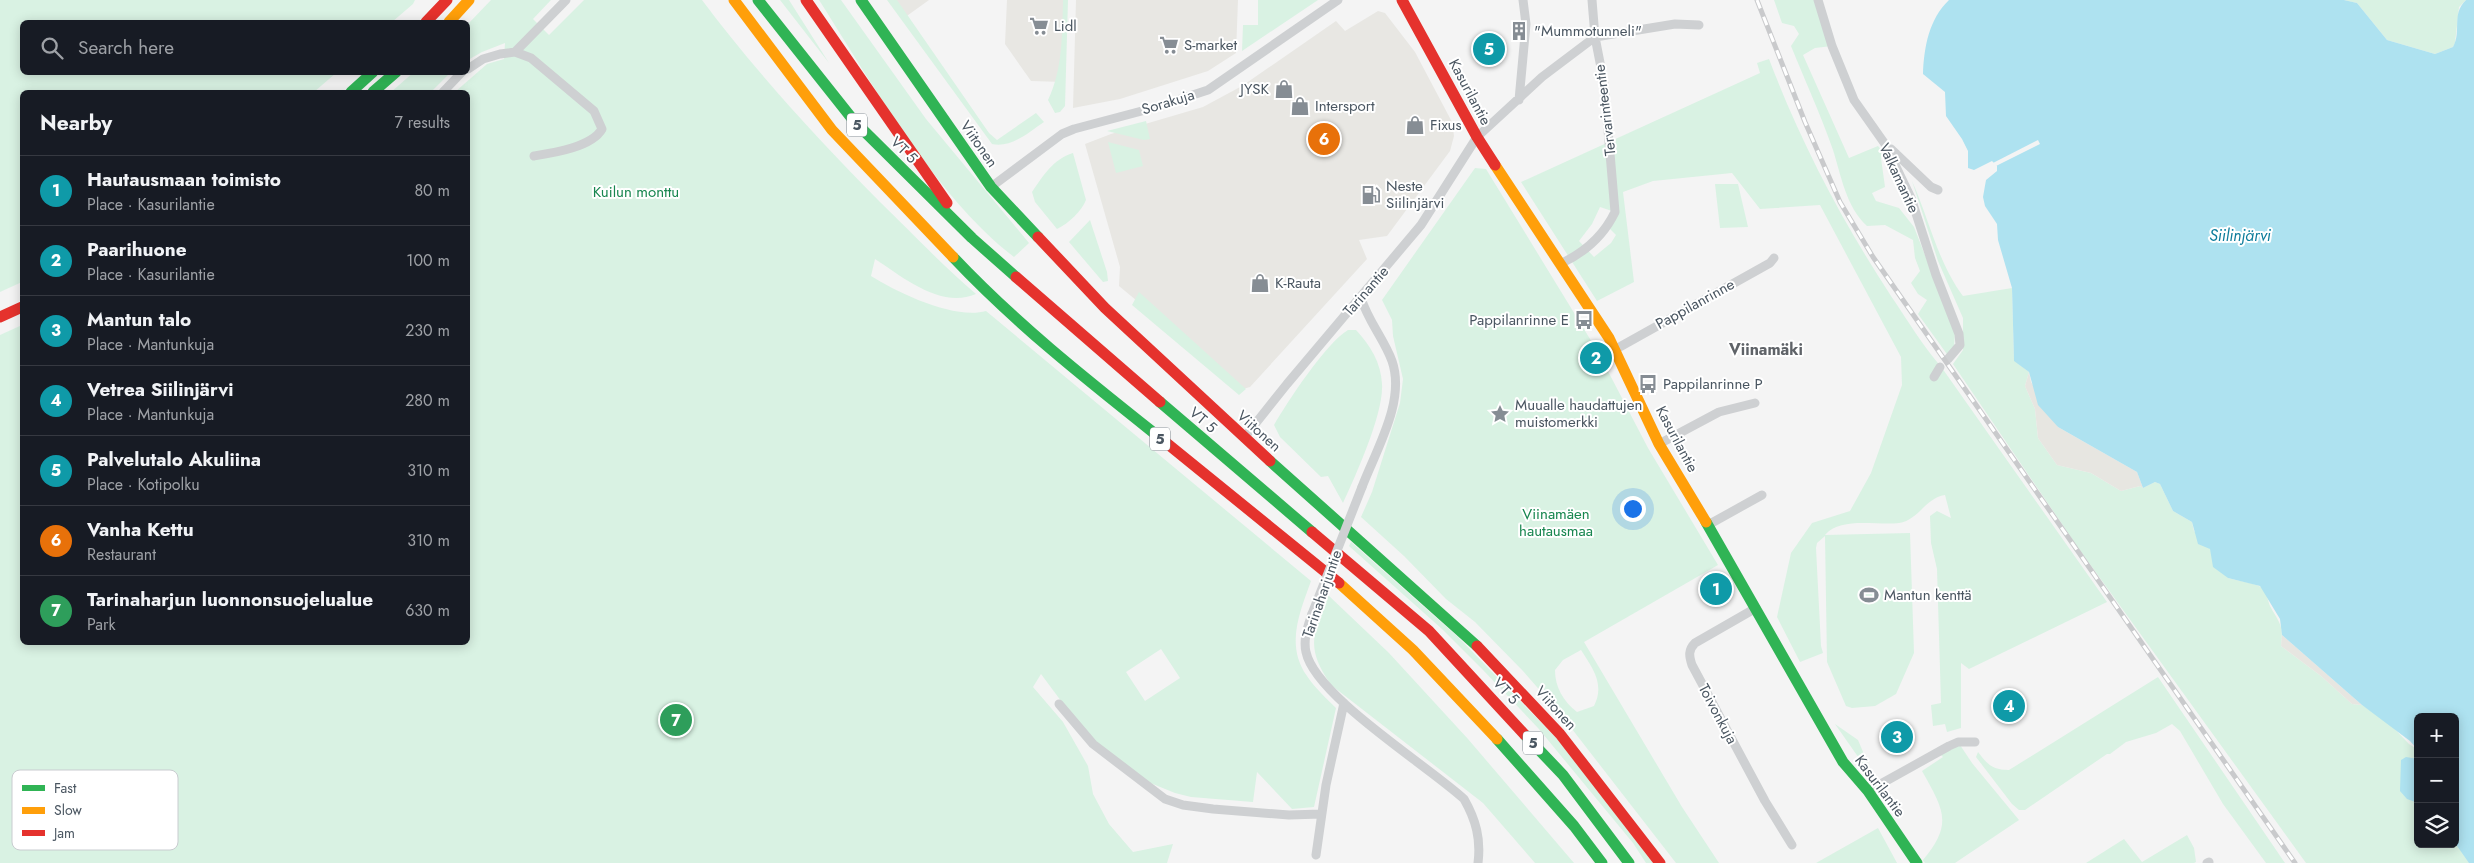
<!DOCTYPE html>
<html lang="en">
<head>
<meta charset="utf-8">
<style>
  body { margin:0; font-family:Jost,sans-serif; background:#20242c; color:#f1f3f6 }
  .controls { position:absolute; right:15px; bottom:15px; display:grid; overflow:hidden; border-radius:8px; box-shadow:0 2px 12px #0003 }
  .controls button { width:45px; height:45px; display:grid; place-items:center; padding:0; border:0; border-bottom:1px solid #363941; background:#171b24; color:#f1f3f6; font:25px sans-serif }
  .you { position:absolute; left:1632px; top:508px; width:18px; height:18px; margin:-12px; border:4px solid #fff; border-radius:50%; background:#1a73e8; box-shadow:0 0 0 8px #1a73e833 }
  .badge { display:grid; place-items:center; width:32px; height:32px; border-radius:50%; background:#2563eb; color:#fff; font-size:16px; font-weight:700 }
  .pin { position:absolute; translate:-50% -50%; border:2px solid #fff; box-shadow:0 1px 5px #0006 }
  .list { margin:0; padding:0; list-style:none }
  h2 { display:flex; justify-content:space-between; align-items:center; height:65px; margin:0; padding:0 20px; font-size:21px }
  h2 small { font-size:16px; font-weight:400; color:#9ea1a6 }
  .list li { display:grid; grid-template-columns:32px 1fr auto; gap:15px; align-items:center; box-sizing:border-box; height:70px; padding:0 20px; border-top:1px solid #363941 }
  .list b { display:block; font-size:19px; white-space:nowrap }
  .list p { margin:0; font-size:16px; white-space:nowrap; color:#9ea1a6 }
  .list em { font-size:16px; font-style:normal; color:#9ea1a6 }
  .icon { flex:none; width:28px; height:28px; fill:none; stroke:currentColor; stroke-width:2; stroke-linecap:round; stroke-linejoin:round }
  .map { position:relative; flex:none; width:2474px; height:863px; overflow:hidden }
  .search { position:absolute; background:#171b24; box-shadow:0 2px 12px #0003; left:20px; top:20px; width:450px; height:55px; display:flex; align-items:center; gap:12px; box-sizing:border-box; padding:0 18px; border-radius:8px; color:#9ea1a6; font-size:19px }
  .panel { position:absolute; background:#171b24; box-shadow:0 2px 12px #0003; left:20px; top:90px; width:450px; height:555px; border-radius:8px }
  .map>svg:first-child { display:block }
  .commercial { fill:#e8e7e3 }
  .green { fill:#d9f2e3; fill-rule:evenodd }
  .sand { fill:#e7e6e1 }
  .water { fill:#aee2f0 }
  .pier { fill:#f4f4f4 }
  .lines { fill:none; stroke-linecap:round; stroke-linejoin:round }
  .street { stroke:#ced0d2; stroke-width:9 }
  .fast { stroke:#30b455; stroke-width:11 }
  .slow { stroke:#ff9f0a; stroke-width:11 }
  .jam { stroke:#e5322d; stroke-width:11 }
  .rail-casing { stroke:#c9cacc; stroke-width:5 }
  .rail { stroke:#fff; stroke-width:3; stroke-dasharray:9; stroke-linecap:butt }
  .street-bridge { stroke:#ced0d2; stroke-width:9 }
  .labels { text-anchor:middle; stroke-width:4; stroke-linejoin:round; paint-order:stroke }
  .shield { fill:#fff; stroke:#808990; stroke-width:1 }
  .shield-label { font-size:14px; font-weight:bold; fill:#4a5661 }
  .poi-label { font-size:15px; fill:#4a5661; stroke:#fff; text-anchor:start }
  .street-label { font-size:15px; fill:#4a5661; stroke:#fff }
  .park-label { font-size:15px; fill:#17864f; stroke:#fff }
  .water-label { font-size:16px; font-style:italic; fill:#0c7c9b; stroke:#fff }
  .neighbourhood-label { font-size:16px; font-weight:bold; fill:#5f6368; stroke:#fff }
  .key { fill:#fff; stroke:#c9ccd0; stroke-width:1 }
  .key-label { font-size:14px; fill:#4a5661 }
</style>
</head>
<body>
<div class="map">
<svg width="2474" height="863" viewBox="0 0 2474 863">
  <rect width="100%" height="100%" fill="#f4f4f4"/>
  <path class="commercial" d="M892,0H929L904,18Z
    M1007,0H1066L1063,82L1031,81L1005,44Z
    M1076,0H1238L1236,53L1208,71L1120,99L1073,108Z
    M1378,11L1385,13L1415,52L1452,122L1454,136L1450,151L1387,236L1359,240L1367,259L1250,387L1243,389L1119,286L1120,267L1085,144L1111,134L1203,107L1242,86L1336,21L1345,31Z"/>
  <path class="green" d="M0,0H415L413,4L392,22H22V72L336,73L314,92H22V282L0,292Z
    M491,0H551L533,19L549,35L584,0H702C756,72 817,138 880,202C912,233 942,265 976,294C941,309 904,278 875,259L871,276C898,293 955,320 986,311L1311,581C1300,612 1285,645 1307,676C1315,688 1326,698 1336,708L1314,807L1292,809L1257,772L1253,802L1191,797L1175,793L1138,778L1093,744L1041,674L1033,687L1063,722L1088,766L1093,794L1109,824L1133,852L1173,844L1167,863H0V335L22,325V642H468V92H455L487,64L504,59L505,43L482,52L468,60V24ZM1161,649L1180,678L1145,701L1126,672Z
    M780,0H789L829,63Z
    M819,0H841L926,119L1029,243L1014,257C935,196 872,83 819,0Z
    M887,0H897L989,133L997,140L1036,113L1044,122C1029,132 1012,148 992,144Z
    M1063,0H1068L1065,106L1060,112L1055,113L1048,100C1063,69 1062,34 1063,0Z
    M1258,0H1318L1242,51L1243,25H1258Z
    M1774,0H1822L1832,46L1815,48L1803,55L1849,158L1878,146L1884,153L1881,158L1885,187L1872,193L1876,201L1899,208L1914,227L1955,332L1954,348L1949,357L1918,314L1927,300L1918,294L1911,283L1920,271L1915,258L1913,240L1885,225L1867,226C1846,207 1841,175 1833,150C1821,115 1805,81 1791,46L1799,34L1794,26L1782,23Z
    M2344,0H2466L2459,7L2455,43L2453,47L2435,54L2387,40L2357,3Z
    M1769,59C1801,143 1842,221 1891,296C1908,321 1923,346 1942,368L2107,602L1969,669L1961,663V728L1947,732L1945,724L1933,726L1931,705L1941,703L1937,569L1931,543L1930,516L1937,511L1951,518L1945,495C1925,498 1919,520 1899,523C1878,526 1841,516 1825,535L1910,533L1914,653L1896,694L1875,706L1852,708L1846,706L1827,662L1825,536L1817,543L1816,548L1821,646L1823,653L1800,662L1777,617L1791,553L1812,523L1850,511L1871,473L1902,385L1901,357L1820,205L1760,209L1732,173L1653,181L1623,192L1634,282L1597,301L1521,182L1760,73L1757,63ZM1600,207L1615,212L1608,227L1616,235L1611,243L1594,257L1579,241L1592,224Z
    M414,72H450V73L431,92H391Z
    M1146,121L1150,139L1144,140L1107,131Z
    M1108,142L1139,150L1143,166L1116,173Z
    M1073,153L1086,200C1081,212 1069,223 1057,229L1035,202L1032,192C1043,176 1053,159 1073,153Z
    M1475,168L1486,169L1598,352L1648,448L1718,565L1584,642L1682,807L1719,863H1676L1558,711L1523,671L1475,622L1446,599L1404,556L1361,517L1372,492L1400,403L1403,379L1393,336L1392,320L1382,300ZM1581,650C1593,669 1605,684 1594,706L1577,712C1563,701 1555,687 1555,670L1563,660Z
    M1912,181C1929,219 1938,263 1963,296L2012,288L2014,360L2029,372L2025,386L2035,409L2038,438L2057,465L2091,473L2121,491L2140,486L2143,488L2155,482L2160,484L2173,511L2192,522L2194,531L2210,549L2228,578C2238,581 2250,582 2259,586C2267,589 2267,599 2270,606C2279,623 2284,624 2281,646L2321,676L2352,704L2362,705L2389,723L2409,744L2418,750L2417,756L2413,758L2418,759V844H2455V806L2474,863H2306L2079,549L1953,364L1963,350V318L1938,261Z
    M1715,184H1738L1748,227L1720,228Z
    M1090,220L1107,272L1108,281L1103,282L1069,242Z
    M1139,292L1246,389L1239,395L1132,305Z
    M1348,330H1356C1370,345 1381,362 1382,384C1384,413 1356,475 1343,503L1328,476L1321,477L1280,437L1274,425C1288,401 1326,343 1348,330Z
    M1351,542L1458,637L1560,742L1653,863H1646L1633,843L1538,728L1483,670L1442,629L1349,546Z
    M1328,595L1389,653L1468,739L1574,863H1535L1483,803L1331,685C1305,647 1313,635 1328,595Z
    M2158,677L2285,863H2266L2223,804L2180,731L2172,724L2156,733L2126,742L2110,754H2107L2025,810H2019L2012,804L1976,757L1978,752C1987,764 1992,770 2009,770Z
    M1835,724L1858,740L1872,773L1868,771Z
    M1958,742L1972,763L2019,820L1955,863H1925L1923,860C1954,823 1943,809 1922,771L1943,757L1938,752Z
    M1878,828L1897,863H1816Z
    M2187,835L2194,848L2196,862L2194,863H2086L2124,839L2142,862Z"/>
  <path class="sand" d="M2029,372L2031,382L2058,427L2137,472L2143,488L2140,486L2121,491L2091,473L2057,465L2038,438L2035,409L2025,386Z
    M2282,635L2362,705L2352,704L2321,676L2281,646Z"/>
  <path class="water" d="M1949,0H2344L2357,3L2387,40L2435,54L2453,47C2462,31 2451,14 2466,0H2474V863H2469L2455,843V717H2418V750L2410,741L2362,705L2282,635L2280,619L2260,586L2228,578L2213,567L2210,549L2198,544L2192,522L2173,511L2160,484L2155,482L2143,488L2137,472L2058,427L2038,405L2029,372L2014,361L2012,288L1998,240L1997,224L1985,206L1983,197L1986,180L1997,171V166L1992,161L1974,170L1968,168V151L1962,139L1946,116L1945,92L1923,74C1924,47 1929,19 1949,0Z
    M2406,757L2418,759V803L2407,799L2400,791L2401,760Z"/>
  <path class="pier" d="M2038,140L2040,144L1994,167L1991,164Z"/>
  <g class="lines">
    <path class="street" d="M1818,0L1832,46L1854,100L1885,144L1911,198L1936,275L1959,334L1960,345L1948,359
      M515,52L566,0
      M468,69L483,59L500,54L515,52L531,58L594,111L602,129C592,147 553,153 534,156
      M443,92L462,72
      M1519,100L1526,24L1523,0
      M1891,149L1931,187L1938,190
      M991,187L1062,134L1074,129L1153,108L1208,90L1338,0
      M1562,263C1585,252 1604,235 1615,212L1604,83L1595,37L1592,0
      M1361,298C1368,321 1384,339 1392,361C1406,401 1376,450 1362,487
      M1616,349L1770,263L1774,258
      M1934,377L1940,367
      M1244,438L1287,384L1421,225L1477,137L1542,77L1595,37L1675,24L1699,25
      M1659,444L1719,412L1755,403
      M1708,525L1762,495
      M1756,608L1695,643C1688,650 1689,656 1692,665L1765,801L1792,845
      M1312,614C1308,626 1303,639 1306,652C1315,696 1427,765 1464,799C1476,820 1481,839 1478,863
      M1059,704L1093,744L1165,799L1183,805L1213,809L1289,815L1321,814
      M1868,791L1949,746L1958,742H1975
      M1316,855L1326,785L1344,703
      M2207,863L2209,862"/>
    <path class="fast" d="M758,0L854,121L972,238L1016,277
      M861,0L991,187L1038,237
      M351,92L373,72
      M373,92L396,72
      M953,257C1017,325 1091,383 1164,441
      M1160,402L1312,532
      M1270,461L1477,646
      M1706,522L1843,762L1868,791L1917,863
      M1525,735L1563,775L1629,863
      M1497,739L1574,826L1602,863"/>
    <path class="slow" d="M734,0L832,130L953,257
      M449,22L469,0
      M1495,165L1609,338L1659,444L1706,522
      M1339,583L1413,650L1497,739"/>
    <path class="jam" d="M806,0L947,203
      M1402,0L1477,137L1495,165
      M426,22L447,0
      M1038,237L1105,308L1270,461
      M1016,277L1160,402
      M0,317L22,307
      M1164,441L1339,583
      M1312,532L1429,631L1525,735
      M1477,646L1560,734L1660,863"/>
    <g class="rail-casing">
      <path id="rail" d="M1757,0L1805,122L1840,202L1873,257L2295,863"/>
    </g>
    <use href="#rail" class="rail"/>
    <path class="street-bridge" d="M1312,614L1362,487"/>
  </g>
  <defs>
    <g id="supermarket-bare" transform="scale(1.5)"><path d="M-6-5.5h2.5l.6 2H6L4.5 2H-2.5L-4.4-4H-6ZM-1.5 3.2a1.3 1.3 0 1 0 .1 0ZM3 3.2a1.3 1.3 0 1 0 .1 0Z" fill="#868d94" stroke="#fff" stroke-width="2.5" paint-order="stroke"/></g>
    <g id="building-bare" transform="scale(1.5)"><path d="M-4-6H4V6H1V3H-1V6H-4ZM-2.5-4.3h1.7v1.8h-1.7ZM.8-4.3h1.7v1.8H.8ZM-2.5-1h1.7V.8h-1.7ZM.8-1h1.7V.8H.8Z" fill="#868d94" stroke="#fff" stroke-width="2.5" paint-order="stroke"/></g>
    <g id="shop-bare" transform="scale(1.5)"><path d="M-5-2.5h2.3a2.7 3.5 0 0 1 5.4 0H5L5.5 6h-11ZM-1.5-2.5h3a1.5 2.3 0 0 0-3 0Z" fill="#868d94" stroke="#fff" stroke-width="2.5" paint-order="stroke"/></g>
    <g id="fuel-bare" transform="scale(1.5)"><path d="M-5.5-6h7V0h2V4h1.3V-2.5L3-4.5l.8-.8L6-3V5H2.5V1h-1V6h-7ZM-4.2-4.7v3.2H.2V-4.7Z" fill="#868d94" stroke="#fff" stroke-width="2.5" paint-order="stroke"/></g>
    <g id="bus-bare" transform="scale(1.5)"><path d="M-5-6H5V4H4V6H2V4H-2V6H-4V4H-5ZM-3.5-4V0h7V-4ZM-3.5 1.2v1.5H-2V1.2ZM2 1.2v1.5H3.5V1.2Z" fill="#868d94" stroke="#fff" stroke-width="2.5" paint-order="stroke"/></g>
    <g id="sight-bare" transform="scale(1.5)"><path d="M0-6L1.8-2.2L6-1.7L2.9 1.2L3.7 5.4L0 3.3L-3.7 5.4L-2.9 1.2L-6-1.7L-1.8-2.2Z" fill="#868d94" stroke="#fff" stroke-width="2.5" paint-order="stroke"/></g>
    <g id="stadium-bare" transform="scale(1.5)"><path d="M0-5a6.5 5 0 1 0 0 10a6.5 5 0 1 0 0-10ZM-3.5-1.8h7v3.6h-7Z" fill="#868d94" stroke="#fff" stroke-width="2.5" paint-order="stroke"/></g>
  </defs>
  <g fill-rule="evenodd">
    <use href="#supermarket-bare" x="1039" y="26"/>
    <use href="#building-bare" x="1519" y="31"/>
    <use href="#supermarket-bare" x="1169" y="45"/>
    <use href="#shop-bare" x="1284" y="89"/>
    <use href="#shop-bare" x="1300" y="106"/>
    <use href="#shop-bare" x="1415" y="125"/>
    <use href="#fuel-bare" x="1371" y="195"/>
    <use href="#shop-bare" x="1260" y="283"/>
    <use href="#bus-bare" x="1584" y="320"/>
    <use href="#bus-bare" x="1648" y="384"/>
    <use href="#sight-bare" x="1500" y="414"/>
    <use href="#stadium-bare" x="1869" y="595"/>
  </g>
  <g class="labels">
    <g class="shield">
      <rect x="847" y="113.5" width="20" height="23" rx="4"/>
      <rect x="1150" y="427.5" width="20" height="23" rx="4"/>
      <rect x="1523" y="731.5" width="20" height="23" rx="4"/>
    </g>
    <g class="shield-label">
      <text x="857" y="130">5</text>
      <text x="1160" y="444">5</text>
      <text x="1533" y="748">5</text>
    </g>
    <g class="poi-label">
      <text x="1054" y="31">Lidl</text>
      <text x="1534" y="36">"Mummotunneli"</text>
      <text x="1184" y="50">S-market</text>
      <text x="1269" y="94" text-anchor="end">JYSK</text>
      <text x="1315" y="111">Intersport</text>
      <text x="1430" y="130">Fixus</text>
      <text x="1386" y="191">Neste<tspan x="1386" dy="17">Siilinjärvi</tspan></text>
      <text x="1275" y="288">K-Rauta</text>
      <text x="1569" y="325" text-anchor="end">Pappilanrinne E</text>
      <text x="1663" y="389">Pappilanrinne P</text>
      <text x="1515" y="410">Muualle haudattujen<tspan x="1515" dy="17">muistomerkki</tspan></text>
      <text x="1884" y="600">Mantun kenttä</text>
    </g>
    <g class="street-label">
      <text transform="translate(1470 92) rotate(62)" y="5">Kasurilantie</text>
      <text transform="translate(1168 102) rotate(-17)" y="5">Sorakuja</text>
      <text transform="translate(1605 110) rotate(-97)" y="5">Tervarinteentie</text>
      <text transform="translate(979 144) rotate(55)" y="5">Viitonen</text>
      <text transform="translate(904 150) rotate(45)" y="5">VT 5</text>
      <text transform="translate(1899 178) rotate(65)" y="5">Valkamantie</text>
      <text transform="translate(1366 291) rotate(-49)" y="5">Tarinantie</text>
      <text transform="translate(1695 304) rotate(-29)" y="5">Pappilanrinne</text>
      <text transform="translate(1203 420) rotate(40)" y="5">VT 5</text>
      <text transform="translate(1259 431) rotate(42)" y="5">Viitonen</text>
      <text transform="translate(1677 439) rotate(62)" y="5">Kasurilantie</text>
      <text transform="translate(1322 594) rotate(-71)" y="5">Tarinaharjuntie</text>
      <text transform="translate(1506 691) rotate(47)" y="5">VT 5</text>
      <text transform="translate(1556 708) rotate(48)" y="5">Viitonen</text>
      <text transform="translate(1718 714) rotate(62)" y="5">Toivonkuja</text>
      <text transform="translate(1880 786) rotate(53)" y="5">Kasurilantie</text>
    </g>
    <g class="park-label">
      <text x="636" y="197">Kuilun monttu</text>
      <text x="1556" y="519">Viinamäen<tspan x="1556" dy="17">hautausmaa</tspan></text>
    </g>
    <g class="water-label">
      <text x="2240" y="241">Siilinjärvi</text>
    </g>
    <g class="neighbourhood-label">
      <text x="1766" y="355">Viinamäki</text>
    </g>
  </g>
  <rect x="12" y="770" width="166" height="80" rx="8" class="key"/>
  <rect x="22" y="785" width="23" height="6" fill="#30b455"/>
  <rect x="22" y="807" width="23" height="7" fill="#ff9f0a"/>
  <rect x="22" y="830" width="23" height="6" fill="#e5322d"/>
  <g class="key-label">
    <text x="54" y="793">Fast</text>
    <text x="54" y="815">Slow</text>
    <text x="54" y="838">Jam</text>
  </g>
</svg>
<div class="controls">
<button>+</button>
<button>−</button>
<button><svg class="icon" aria-label="layers" viewBox="0 0 24 24"><path d="M12 4l9 5-9 5-9-5zM3 14l9 5 9-5"/></svg></button>
</div>
<div class="you"></div>
<div class="pin badge" style="left:1716px;top:589px;background:#0f9aa8">1</div>
<div class="pin badge" style="left:1596px;top:358px;background:#0f9aa8">2</div>
<div class="pin badge" style="left:1897px;top:737px;background:#0f9aa8">3</div>
<div class="pin badge" style="left:2009px;top:706px;background:#0f9aa8">4</div>
<div class="pin badge" style="left:1489px;top:49px;background:#0f9aa8">5</div>
<div class="pin badge" style="left:1324px;top:139px;background:#e8710a">6</div>
<div class="pin badge" style="left:676px;top:720px;background:#2e9e5b">7</div>
<div class="search"><svg class="icon" aria-label="search" viewBox="0 0 24 24"><circle cx="10" cy="10" r="6"/><path d="M15 15l6 6"/></svg>Search here</div>
<section class="panel">
<h2>Nearby<small>7 results</small></h2>
<ul class="list">
<li><span class="badge" style="background:#0f9aa8">1</span><div><b>Hautausmaan toimisto</b><p>Place · Kasurilantie</p></div><em>80 m</em></li>
<li><span class="badge" style="background:#0f9aa8">2</span><div><b>Paarihuone</b><p>Place · Kasurilantie</p></div><em>100 m</em></li>
<li><span class="badge" style="background:#0f9aa8">3</span><div><b>Mantun talo</b><p>Place · Mantunkuja</p></div><em>230 m</em></li>
<li><span class="badge" style="background:#0f9aa8">4</span><div><b>Vetrea Siilinjärvi</b><p>Place · Mantunkuja</p></div><em>280 m</em></li>
<li><span class="badge" style="background:#0f9aa8">5</span><div><b>Palvelutalo Akuliina</b><p>Place · Kotipolku</p></div><em>310 m</em></li>
<li><span class="badge" style="background:#e8710a">6</span><div><b>Vanha Kettu</b><p>Restaurant</p></div><em>310 m</em></li>
<li><span class="badge" style="background:#2e9e5b">7</span><div><b>Tarinaharjun luonnonsuojelualue</b><p>Park</p></div><em>630 m</em></li>
</ul>
</section>
</div>
</body>
</html>
